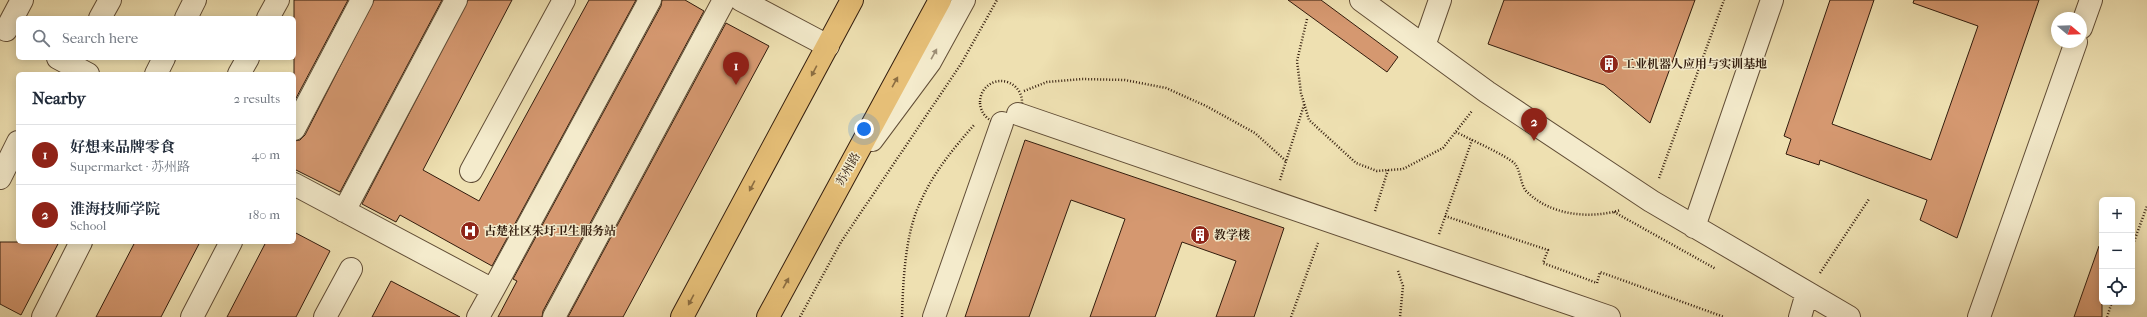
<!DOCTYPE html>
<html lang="en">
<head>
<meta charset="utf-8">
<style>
  body { margin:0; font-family:"IM FELL French Canon","Noto Serif SC",serif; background:#f2f2f3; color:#1f2937 }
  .controls { position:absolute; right:12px; bottom:12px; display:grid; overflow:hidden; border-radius:6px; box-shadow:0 2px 10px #0003 }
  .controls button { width:36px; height:36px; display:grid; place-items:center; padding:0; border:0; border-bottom:1px solid #e0e1e3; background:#fff; color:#1f2937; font:20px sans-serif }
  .compass { position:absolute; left:2051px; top:12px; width:36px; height:36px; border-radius:50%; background:#fff; box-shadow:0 2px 10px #0003; rotate:109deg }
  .you { position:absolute; left:864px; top:129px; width:14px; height:14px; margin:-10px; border:3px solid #fff; border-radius:50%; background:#1a73e8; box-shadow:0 0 0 6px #1a73e833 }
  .badge { display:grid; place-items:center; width:26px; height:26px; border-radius:50%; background:#8f2418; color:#fff; font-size:13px; font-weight:700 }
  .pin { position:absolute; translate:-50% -33px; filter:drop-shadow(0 1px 2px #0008) }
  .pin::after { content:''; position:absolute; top:21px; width:14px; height:12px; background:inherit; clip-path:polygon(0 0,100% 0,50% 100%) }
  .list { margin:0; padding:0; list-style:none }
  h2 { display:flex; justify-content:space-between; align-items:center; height:52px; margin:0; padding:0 16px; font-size:17px }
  h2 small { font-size:13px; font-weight:400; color:#747a83 }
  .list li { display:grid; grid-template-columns:26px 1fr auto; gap:12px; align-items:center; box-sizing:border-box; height:60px; padding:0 16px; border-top:1px solid #e0e1e3 }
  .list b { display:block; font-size:15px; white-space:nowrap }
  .list p { margin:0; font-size:13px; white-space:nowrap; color:#747a83 }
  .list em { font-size:13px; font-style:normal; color:#747a83 }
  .icon { flex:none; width:22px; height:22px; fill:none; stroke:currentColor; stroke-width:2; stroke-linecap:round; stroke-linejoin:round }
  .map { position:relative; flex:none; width:2147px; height:317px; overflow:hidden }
  .search { position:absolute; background:#fff; box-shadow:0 2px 10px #0003; left:16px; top:16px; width:280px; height:44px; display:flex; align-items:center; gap:10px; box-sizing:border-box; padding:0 14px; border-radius:6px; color:#747a83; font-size:15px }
  .panel { position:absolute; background:#fff; box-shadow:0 2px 10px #0003; left:16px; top:72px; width:280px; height:172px; border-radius:6px }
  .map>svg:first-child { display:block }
  .building { fill:#d59870; stroke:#321c0d }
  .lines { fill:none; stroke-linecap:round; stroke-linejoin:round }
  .minor-casing { stroke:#614d36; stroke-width:24 }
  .major-casing { stroke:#321c0d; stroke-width:24 }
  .path { stroke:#321c0d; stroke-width:2.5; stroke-dasharray:1 2; stroke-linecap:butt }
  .minor { stroke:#f4ebcc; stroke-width:22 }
  .major { stroke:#e7c078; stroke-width:22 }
  .oneway { fill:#9d8e76 }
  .oneway2 { fill:#8c6e42 }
  .labels { text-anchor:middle; stroke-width:3; stroke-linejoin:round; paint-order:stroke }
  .poi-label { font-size:12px; font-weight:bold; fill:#321c0d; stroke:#f4ebcc; text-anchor:start }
  .street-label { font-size:12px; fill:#321c0d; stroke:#f4ebcc }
</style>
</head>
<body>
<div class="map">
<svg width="2147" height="317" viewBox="0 0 2147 317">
  <rect width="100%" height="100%" fill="#eee0b1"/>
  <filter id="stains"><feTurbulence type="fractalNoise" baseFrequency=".005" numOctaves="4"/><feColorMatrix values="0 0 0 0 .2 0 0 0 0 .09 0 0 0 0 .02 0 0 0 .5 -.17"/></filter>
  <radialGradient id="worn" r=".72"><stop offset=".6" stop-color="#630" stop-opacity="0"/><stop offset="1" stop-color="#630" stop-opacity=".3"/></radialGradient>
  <path class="building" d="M294,0H348L294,102Z
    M374,0H442L340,192L294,169V141L300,140L305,135Z
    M468,0H512L423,170L479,201L589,0H636L492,266L400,215L396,222L362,204Z
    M662,0H685L704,11L543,311L542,317H498L517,281L513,279L661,6Z
    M1288,0H1321L1398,57L1387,72Z
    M1504,0H1695L1650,123L1604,85L1488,44Z
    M1830,0H1874L1832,124L1931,160L1978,26L1913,3L1914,0H2039L1957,238L1920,220L1927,200L1820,160L1819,165L1786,154L1791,139L1784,136Z
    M726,23L769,46L623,317H568Z
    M1025,140L1284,228L1254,317H1216L1236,261L1182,242L1155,317H1090L1125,219L1071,200L1029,317H965Z
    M294,232L330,251L296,317H227L266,242H294Z
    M0,242H59L21,315L0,304Z
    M135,242H200L161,317H96Z
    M2099,246H2102V317H2074Z
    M391,281L460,317H372Z"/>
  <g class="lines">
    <g class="minor-casing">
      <path id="minor" d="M741,0L828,46
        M1361,0L1487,92L1651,201L1849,317
        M100,18L110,0
        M186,18L195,0
        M268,18L278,0
        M2081,28L2091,0
        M6,30L22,0
        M1424,46L1440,0
        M58,58L88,74
        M156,74L164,58
        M239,74L248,58
        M1018,114L1609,317
        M294,129L362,0
        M872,140L930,62L964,0
        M471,171L564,0
        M0,178L18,142
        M294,184L493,290L478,317
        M344,211L456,0
        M1694,227L1772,0
        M493,290L650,0
        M43,317L81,242
        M192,317L231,242
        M325,317L351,269
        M554,317L724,0
        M934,317L1002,123
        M1800,317L1807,293
        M1979,317L2076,42"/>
    </g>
    <g class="major-casing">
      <path id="major" d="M682,317L852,0
        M768,317L940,0"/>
    </g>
    <path class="path" d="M1307,19L1297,61L1301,93L1309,120L1356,163L1377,171L1403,169L1443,148L1472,111
      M980 102a21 21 0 1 1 42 0a21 21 0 1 1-42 0Z
      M1024,91L1047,82L1082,79L1125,80L1166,88L1206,106L1255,133L1286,161
      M1456,132C1467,138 1508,156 1515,164C1521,171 1520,185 1527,192C1552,216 1590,219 1621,210
      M1659,178L1724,0
      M1280,180L1304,105
      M1375,211L1388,170
      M1614,212L1716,269
      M1445,216L1548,250L1543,263L1597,283L1600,272L1724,317
      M1439,234L1472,140
      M2132,247L2147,206
      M1398,271L1403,286L1400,317
      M1820,273L1869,199
      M800,317L841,242L961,64L997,0
      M902,317C903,282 905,234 920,203C933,173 953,149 974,125
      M1291,317L1318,243
      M2107,317L2112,302"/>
    <use href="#minor" class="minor"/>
    <use href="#major" class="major"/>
  </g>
  <defs><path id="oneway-solid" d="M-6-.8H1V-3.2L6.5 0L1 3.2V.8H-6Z"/></defs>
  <use class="oneway" href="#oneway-solid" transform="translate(934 54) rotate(-61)"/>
  <g class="oneway2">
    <use href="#oneway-solid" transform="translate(814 71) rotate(118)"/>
    <use href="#oneway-solid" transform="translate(895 82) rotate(-61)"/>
    <use href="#oneway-solid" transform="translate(752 186) rotate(118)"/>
    <use href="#oneway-solid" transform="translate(786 283) rotate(-61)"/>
    <use href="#oneway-solid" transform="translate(691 300) rotate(118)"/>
  </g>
  <defs>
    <g id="building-disc" transform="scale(1)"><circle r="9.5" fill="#8f2418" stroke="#f4ebcc"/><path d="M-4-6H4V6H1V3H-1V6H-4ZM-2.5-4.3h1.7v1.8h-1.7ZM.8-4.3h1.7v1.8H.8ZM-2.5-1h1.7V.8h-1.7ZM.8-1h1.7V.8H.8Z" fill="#fff"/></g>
    <g id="hospital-disc" transform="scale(1)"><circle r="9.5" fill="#8f2418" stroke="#f4ebcc"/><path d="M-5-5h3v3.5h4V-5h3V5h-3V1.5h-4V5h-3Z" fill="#fff"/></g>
  </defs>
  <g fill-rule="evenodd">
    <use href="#building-disc" x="1609" y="64"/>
    <use href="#hospital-disc" x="470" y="231"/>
    <use href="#building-disc" x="1200" y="235"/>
  </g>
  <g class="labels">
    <g class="poi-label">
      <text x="1623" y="68">工业机器人应用与实训基地</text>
      <text x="484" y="235">古楚社区朱圩卫生服务站</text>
      <text x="1214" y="239">教学楼</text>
    </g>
    <g class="street-label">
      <text transform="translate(848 169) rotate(-61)" y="4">苏州路</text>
    </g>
  </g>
  <rect width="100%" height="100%" filter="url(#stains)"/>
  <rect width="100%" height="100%" fill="url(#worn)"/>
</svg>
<div class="controls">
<button>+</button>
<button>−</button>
<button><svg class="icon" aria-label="locate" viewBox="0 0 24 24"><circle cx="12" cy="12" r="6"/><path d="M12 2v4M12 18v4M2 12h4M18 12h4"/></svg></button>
</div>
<svg class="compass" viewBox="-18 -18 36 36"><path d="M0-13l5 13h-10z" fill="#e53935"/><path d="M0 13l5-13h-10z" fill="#747a83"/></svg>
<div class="you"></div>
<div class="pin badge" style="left:736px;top:85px">1</div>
<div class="pin badge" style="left:1534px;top:141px">2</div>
<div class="search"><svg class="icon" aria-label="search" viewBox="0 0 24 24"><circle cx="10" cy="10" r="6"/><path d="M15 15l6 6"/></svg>Search here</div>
<section class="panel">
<h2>Nearby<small>2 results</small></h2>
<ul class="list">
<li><span class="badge">1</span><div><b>好想来品牌零食</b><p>Supermarket · 苏州路</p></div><em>40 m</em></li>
<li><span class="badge">2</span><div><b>淮海技师学院</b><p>School</p></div><em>180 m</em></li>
</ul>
</section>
</div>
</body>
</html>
